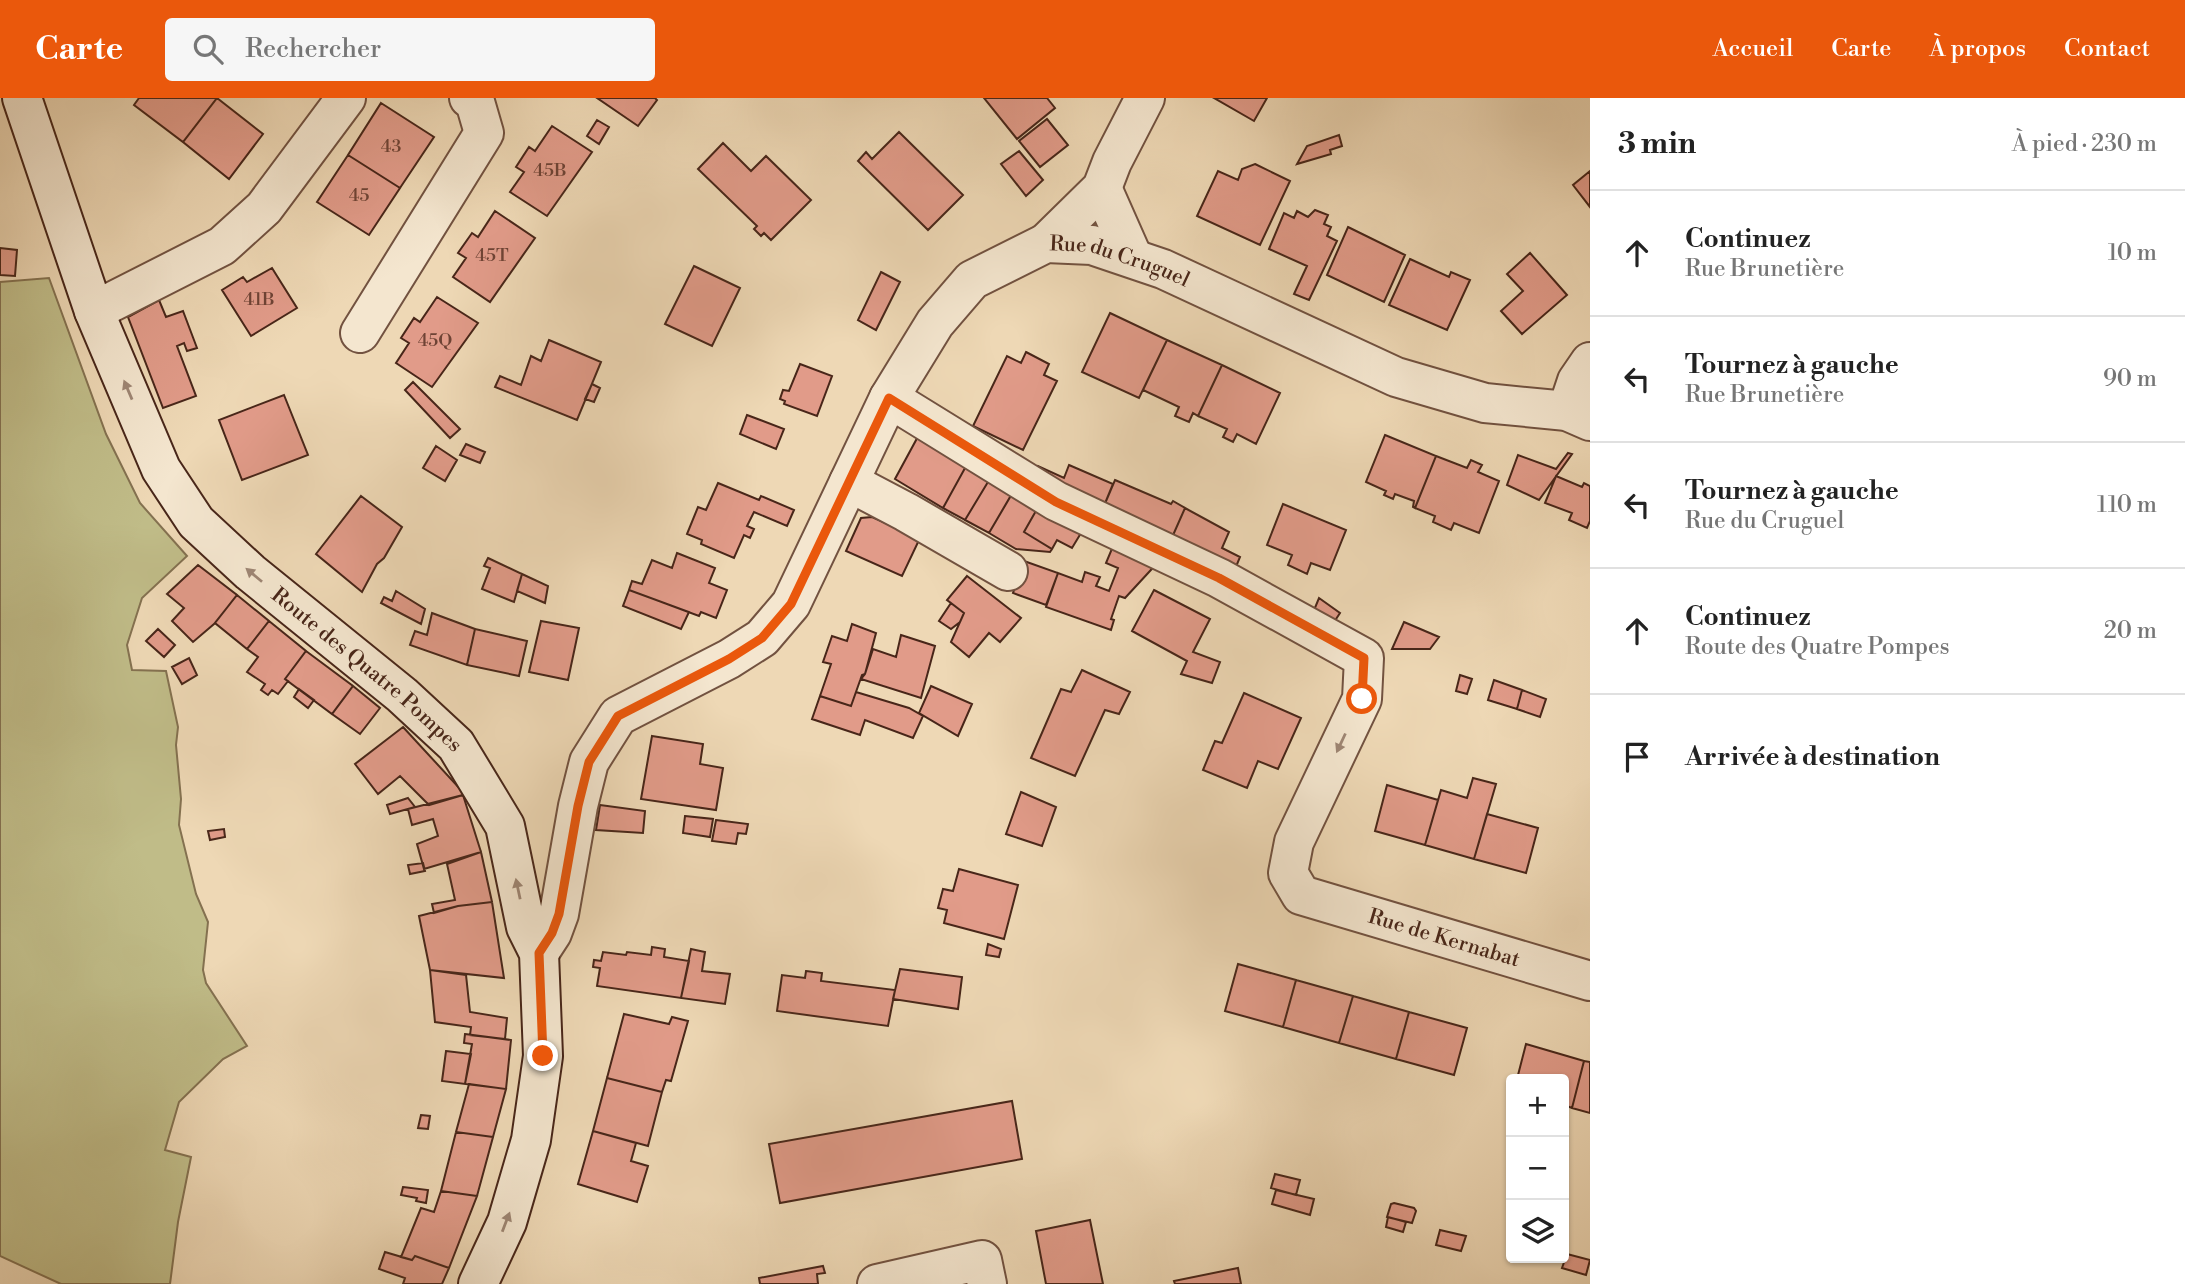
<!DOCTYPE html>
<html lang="fr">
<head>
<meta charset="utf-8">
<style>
  body { margin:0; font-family:"Libre Bodoni",serif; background:#f6f6f6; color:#222 }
  .controls { position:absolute; right:21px; bottom:21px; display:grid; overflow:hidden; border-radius:7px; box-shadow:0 2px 5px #0004 }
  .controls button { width:63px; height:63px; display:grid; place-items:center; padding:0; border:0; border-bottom:2px solid #e0e0e0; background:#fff; color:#222; font:35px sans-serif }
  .stop { position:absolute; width:21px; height:21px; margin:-16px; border:5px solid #ea580c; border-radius:50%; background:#fff }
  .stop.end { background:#ea580c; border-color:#fff; box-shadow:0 2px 7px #0008 }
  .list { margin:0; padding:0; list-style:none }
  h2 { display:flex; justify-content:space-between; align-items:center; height:91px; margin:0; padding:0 28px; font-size:30px }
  h2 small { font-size:23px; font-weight:400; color:#767676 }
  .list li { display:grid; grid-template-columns:46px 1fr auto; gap:21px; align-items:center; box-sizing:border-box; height:126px; padding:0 28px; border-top:2px solid #e0e0e0 }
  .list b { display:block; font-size:26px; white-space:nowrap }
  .list p { margin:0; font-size:23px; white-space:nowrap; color:#767676 }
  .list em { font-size:23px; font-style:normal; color:#767676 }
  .icon { flex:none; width:38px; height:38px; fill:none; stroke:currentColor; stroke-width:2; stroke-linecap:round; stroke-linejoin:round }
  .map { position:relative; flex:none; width:1590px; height:1186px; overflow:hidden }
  header { display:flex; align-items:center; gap:42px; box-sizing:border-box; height:98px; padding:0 35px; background:#ea580c; color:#fff }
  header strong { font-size:33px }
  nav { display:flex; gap:38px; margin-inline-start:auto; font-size:24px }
  .search { width:490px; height:63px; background:#f6f6f6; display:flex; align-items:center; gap:18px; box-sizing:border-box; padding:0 24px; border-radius:7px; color:#767676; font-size:26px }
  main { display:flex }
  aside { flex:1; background:#fff }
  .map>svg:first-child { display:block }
  .green { fill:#c0bc88; stroke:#847150; stroke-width:2 }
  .building { fill:#e19b89; stroke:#482619; stroke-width:2 }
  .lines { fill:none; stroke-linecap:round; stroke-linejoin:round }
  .street-casing { stroke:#725240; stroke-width:42 }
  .secondary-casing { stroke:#482619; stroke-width:42 }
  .street { stroke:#f4e6cf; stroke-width:38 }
  .secondary { stroke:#f4e6cf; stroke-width:38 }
  .oneway { fill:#9e8674 }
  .route { stroke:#ea580c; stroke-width:9 }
  .labels { text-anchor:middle; stroke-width:5; stroke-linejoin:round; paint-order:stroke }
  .number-label { font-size:18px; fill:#6e4335 }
  .street-label { font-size:21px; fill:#482619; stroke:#f4e6cf }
</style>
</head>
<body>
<header>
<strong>Carte</strong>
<div class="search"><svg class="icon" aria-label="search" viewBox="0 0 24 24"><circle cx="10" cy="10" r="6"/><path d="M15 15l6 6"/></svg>Rechercher</div>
<nav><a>Accueil</a><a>Carte</a><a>À propos</a><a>Contact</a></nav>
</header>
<main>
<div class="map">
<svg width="1590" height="1186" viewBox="0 0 1590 1186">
  <rect width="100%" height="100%" fill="#eed8b5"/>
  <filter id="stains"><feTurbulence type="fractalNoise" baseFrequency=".00286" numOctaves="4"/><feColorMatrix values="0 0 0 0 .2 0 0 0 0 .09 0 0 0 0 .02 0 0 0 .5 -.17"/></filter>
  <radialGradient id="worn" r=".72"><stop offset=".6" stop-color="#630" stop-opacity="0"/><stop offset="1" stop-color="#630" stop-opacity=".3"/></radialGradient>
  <path class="green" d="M49,180L106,336L140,405L187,458L142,500L127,547L132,572L166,573L178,629L176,647L181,701L179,727L196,796L208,824L203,872L206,885L247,948L223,961L179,1004L165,1052L191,1059L178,1124L170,1186H61L0,1158V184Z"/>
  <path class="building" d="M139,0H217L183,44L134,7Z
    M217,0L263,36L229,81L183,44Z
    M597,0H655L657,2L638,28Z
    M984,0H1047L1055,10L1017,41Z
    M1214,0H1267L1254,23Z
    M381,5L434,39L400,90L348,57Z
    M1047,21L1068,47L1040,69L1019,43Z
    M597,22L609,29L599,46L587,38Z
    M552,28L592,54L547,118L510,94L524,74L516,69L529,49L535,53Z
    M899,34L963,97L928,132L858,63L866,54L872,61Z
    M1339,37L1342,48L1330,52L1331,56L1297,66L1307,48Z
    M723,45L751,73L766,58L811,102L771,142L764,135L761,138L754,131L757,128L698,71Z
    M1019,53L1043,82L1026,98L1001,66Z
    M348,57L400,90L369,137L317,104Z
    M1255,66L1290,83L1260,147L1197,118L1218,73L1238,82L1242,71Z
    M1590,73V109L1573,87Z
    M1315,112L1328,117L1324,126L1331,129L1327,138L1337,143L1309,202L1294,196L1307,168L1269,151L1284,115L1294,120L1297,113L1308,119Z
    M495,113L535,140L490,204L453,179L466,160L458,155L472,135L478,139Z
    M1348,129L1405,157L1384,204L1327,177Z
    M0,150L17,152L15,178L0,177Z
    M1530,155L1567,197L1522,236L1501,213L1523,193L1507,176Z
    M1410,161L1449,179L1451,174L1470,182L1447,232L1389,207Z
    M694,168L740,190L712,248L665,226Z
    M272,170L297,210L251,238L222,192L243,179L247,184Z
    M881,174L900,184L876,232L858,222Z
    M437,199L478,225L432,289L396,265L409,245L401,240L414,220L420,224Z
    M159,202L166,219L183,213L197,250L187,253L184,245L177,248L196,298L163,310L128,219Z
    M1110,215L1167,242L1139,300L1082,274Z
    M549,242L601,264L577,322L495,289L500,278L521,287L531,258L541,263Z
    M1167,242L1222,267L1198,318L1193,315L1189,324L1175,318L1179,309L1143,292Z
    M1026,254L1049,266L1044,277L1057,283L1023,352L973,328L1007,258L1021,265Z
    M800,266L832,278L817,318L784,306L785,303L780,301L783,292L789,293Z
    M1222,267L1280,295L1256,346L1237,336L1233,344L1223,339L1227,331L1198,318Z
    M413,284L460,331L450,340L405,292Z
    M592,286L600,290L594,304L585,301Z
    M284,297L308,357L242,382L219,322Z
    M747,317L784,331L776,351L740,336Z
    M921,333L970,361L943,410L895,381Z
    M1385,337L1436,358L1415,410L1413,409L1414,403L1395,396L1393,401L1384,397L1386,393L1366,384Z
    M466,346L485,354L480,365L460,357Z
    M436,348L457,362L445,383L423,370Z
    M1568,355L1572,356L1539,402L1507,387L1518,357L1556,371Z
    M1436,358L1467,370L1471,362L1482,367L1478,374L1499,383L1479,435L1454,425L1451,432L1433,424L1435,418L1415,410Z
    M970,361L994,374L965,422L943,410Z
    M1069,367L1113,386L1101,415L1037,370L1038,368L1064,380Z
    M994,374L1017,387L989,435L965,422Z
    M1556,378L1582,389L1584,385L1590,388V423L1587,430L1569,422L1572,415L1545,405Z
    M1115,382L1171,406L1173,403L1185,410L1170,444L1101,415Z
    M718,385L759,402L761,398L794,412L787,428L754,414L747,428L754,431L750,440L744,437L734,460L701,446L702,442L687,436L698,409L706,412Z
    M1016,389L1041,404L1024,434L1052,451L1050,454L1016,451L989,435Z
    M361,398L402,429L384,460L377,466L362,494L316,456Z
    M1041,404L1084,430L1072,450L1057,442L1052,451L1024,434Z
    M1283,406L1346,432L1330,472L1311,465L1307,476L1288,467L1292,457L1267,447Z
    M1185,410L1229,434L1222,450L1240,459L1233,476L1170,444Z
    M872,419L920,440L902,478L846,453L861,420Z
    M1116,441L1161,461L1125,500L1119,498L1111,521L1114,522L1111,532L1046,509L1058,475L1082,484L1085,474L1100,479L1096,488L1109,493L1118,470L1106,465Z
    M677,455L715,470L709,485L727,492L716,520L701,514L699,518L629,492L632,483L642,486L652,462L672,470Z
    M488,460L522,476L514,504L482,491L490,470L484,468Z
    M1024,463L1058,475L1046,507L1013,495Z
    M198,467L237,497L214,526L193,544L172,523L184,510L167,496Z
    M522,476L548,488L545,505L517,493Z
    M967,478L1021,520L1000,544L989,535L969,559L951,544L964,515L947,502Z
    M629,492L689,514L681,531L623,508Z
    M1154,492L1210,521L1193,554L1220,564L1212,585L1181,576L1187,563L1132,533Z
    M396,493L425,511L421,526L381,505L384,499L392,503Z
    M237,497L269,523L247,551L215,525Z
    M1319,500L1340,515L1330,530L1312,517Z
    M951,505L964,515L960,524L951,531L939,523Z
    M432,515L475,531L467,567L410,547L415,533L427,537Z
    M269,523L306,553L285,581L288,583L278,596L272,592L268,597L261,592L265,586L247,574L258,559L247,551Z
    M541,523L579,530L568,582L529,574Z
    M1404,524L1439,539L1430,551H1392Z
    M852,526L876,535L865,576L862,577L851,608L820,598L831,566L823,564L832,538L847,543Z
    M158,531L175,547L164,559L146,543Z
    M475,531L527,543L519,578L467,567Z
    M901,537L935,548L921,600L861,581L865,576L873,551L896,559Z
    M306,553L353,588L332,616L285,581Z
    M189,560L197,577L182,586L172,569Z
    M1082,572L1130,594L1119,616L1105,612L1075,678L1031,660L1061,591L1071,594Z
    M1460,577L1472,581L1467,596L1456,593Z
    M1494,582L1522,592L1517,611L1488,602Z
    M353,588L380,610L360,636L332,616Z
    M931,588L972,606L958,638L919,615Z
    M299,591L314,602L308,610L294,599Z
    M1522,592L1546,601L1540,619L1517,611Z
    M856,594L909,610L923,618L913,640L865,622L860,637L812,621L820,598L851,608Z
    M1244,595L1301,620L1278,671L1258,663L1247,690L1203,672L1215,643L1222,645Z
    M403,629L462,693L463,697L429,707L400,678L378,696L355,666Z
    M652,638L703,646L700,666L723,670L716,712L641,701Z
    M1473,680L1496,686L1474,761L1425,747L1441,692L1467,700Z
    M1387,687L1438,702L1425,747L1375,733Z
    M1021,694L1056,709L1042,748L1006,736Z
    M463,697L481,754L424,771L417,746L438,738L433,721L412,727L408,711Z
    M408,700L415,709L390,716L387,707Z
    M600,707L645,713L643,735L596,732Z
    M1487,716L1538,730L1526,775L1474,761Z
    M685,718L713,721L710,739L683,735Z
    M716,722L748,726L746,736L738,735L736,746L712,743Z
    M224,731L225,739L210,742L208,733Z
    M481,754L492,804L458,808L434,815L432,806L455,802L447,766Z
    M423,765L425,773L410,776L408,767Z
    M959,771L1018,787L1004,841L944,825L947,812L938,810L943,791L953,793Z
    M492,804L504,880L430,872L419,818L458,808Z
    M988,846L1001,851L999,859L986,857Z
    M652,849L665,851L664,859L689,863L681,900L597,888L600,870L593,869L594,862L601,863L603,854L626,857L627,854L651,857Z
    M691,851L705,854L702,873L730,876L725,906L681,900Z
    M1238,866L1296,882L1283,929L1225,913Z
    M900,871L962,879L958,911L893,901Z
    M430,872L466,877L470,914L507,920L505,941L470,937L471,929L435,924Z
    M806,873L822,875L821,883L895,892L888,928L777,913L782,877L805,880Z
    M1296,882L1353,898L1339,945L1283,929Z
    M1353,898L1409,914L1396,961L1339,945Z
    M1409,914L1467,930L1454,977L1396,961Z
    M624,916L669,926L672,919L688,923L671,983L666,982L662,994L607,980Z
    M465,936L511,942L506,991L465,986L472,946L464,945Z
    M1526,946L1584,963L1572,1010L1564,1007V981H1517Z
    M446,953L471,956L465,986L442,983Z
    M1584,963L1590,964V1015L1572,1010Z
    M607,980L662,994L648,1048L593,1033Z
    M469,986L506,991L493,1039L456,1034Z
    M1012,1003L1022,1061L780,1105L769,1046Z
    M421,1017L430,1018L428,1031L418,1030Z
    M593,1033L636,1045L631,1063L648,1068L637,1104L578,1086Z
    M456,1034L493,1039L477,1098L441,1093Z
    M1275,1076L1300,1082L1296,1097L1271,1090Z
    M403,1089L428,1092L426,1105L416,1103L417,1100L401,1097Z
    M1276,1092L1314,1101L1310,1117L1272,1106Z
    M441,1093L477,1098L449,1170L415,1158L412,1162L401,1159L421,1110L434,1114Z
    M1394,1105L1414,1110L1416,1113L1412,1125L1387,1119L1391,1106Z
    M1388,1119L1406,1124L1403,1134L1386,1129Z
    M1090,1122L1103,1186H1046L1036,1133Z
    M1440,1132L1466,1138L1461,1153L1436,1147Z
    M385,1154L412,1162L415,1158L449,1170L442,1186H403L405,1180L379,1171Z
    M1567,1156L1590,1162L1586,1177L1562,1170Z
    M823,1168L825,1175L817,1176L818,1186H760L759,1180Z
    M1238,1170L1241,1186H1175L1174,1183Z"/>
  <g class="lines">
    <g class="street-casing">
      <g id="street">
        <path d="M1102,90L1133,160"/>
        <path d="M1046,145L1102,90L1112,64L1145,0"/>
        <path d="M94,213L222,148L264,110L346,0"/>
        <path d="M360,235L484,35L475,4L469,0"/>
        <path id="s1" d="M889,300L1056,403L1219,480L1364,560L1362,601L1294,744L1288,775L1301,797L1590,883"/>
        <path d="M1567,313L1577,283L1590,264"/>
        <path d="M849,384L906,414L1008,473"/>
        <path id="s2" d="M539,855L552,835L559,816L578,708L589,664L618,618L729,561L762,540L791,506L889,300L935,225L972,182L1046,145L1092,147L1163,171L1396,279L1485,305L1567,313L1590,323"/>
        <path d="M877,1186L982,1162L987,1186"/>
      </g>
    </g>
    <g class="secondary-casing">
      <g id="secondary">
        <path id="s3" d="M22,0L94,213L161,371L196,424L250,474L402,597L456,647L505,728L526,829L539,855L543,958L531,1042L507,1124L478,1186"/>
      </g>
    </g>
    <use href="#street" class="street"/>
    <use href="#secondary" class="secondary"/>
  </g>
  <defs><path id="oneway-solid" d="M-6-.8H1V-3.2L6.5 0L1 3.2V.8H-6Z" transform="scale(1.75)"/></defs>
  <g class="oneway">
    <use href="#oneway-solid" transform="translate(128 292) rotate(-113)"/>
    <use href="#oneway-solid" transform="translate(254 477) rotate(-140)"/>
    <use href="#oneway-solid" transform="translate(1341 645) rotate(115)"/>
    <use href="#oneway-solid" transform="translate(518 791) rotate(-102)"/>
    <use href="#oneway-solid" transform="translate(506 1124) rotate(-69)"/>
  </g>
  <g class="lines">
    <path class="route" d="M543,958L539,855L552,835L559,816L578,708L589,664L618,618L729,561L762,540L791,506L889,300L1056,404L1219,480L1364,560L1362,601"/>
  </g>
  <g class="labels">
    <g class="number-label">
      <text x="391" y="54">43</text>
      <text x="550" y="78">45B</text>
      <text x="359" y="103">45</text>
      <text x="492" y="163">45T</text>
      <text x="259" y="207">41B</text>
      <text x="435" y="248">45Q</text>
    </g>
    <g class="street-label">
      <text dy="7" stroke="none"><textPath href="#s2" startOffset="994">Rue du Cruguel</textPath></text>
      <text dy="7" stroke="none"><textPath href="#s3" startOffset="686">Route des Quatre Pompes</textPath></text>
      <text dy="7" stroke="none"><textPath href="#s1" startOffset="948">Rue de Kernabat</textPath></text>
    </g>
  </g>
  <rect width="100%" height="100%" filter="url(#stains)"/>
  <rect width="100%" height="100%" fill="url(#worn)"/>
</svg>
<div class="controls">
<button>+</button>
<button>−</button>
<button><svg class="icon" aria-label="layers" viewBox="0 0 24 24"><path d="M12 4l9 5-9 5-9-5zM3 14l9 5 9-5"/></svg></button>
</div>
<div class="stop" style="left:1362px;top:601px"></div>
<div class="stop end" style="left:543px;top:958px"></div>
</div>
<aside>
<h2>3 min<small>À pied · 230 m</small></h2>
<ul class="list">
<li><svg class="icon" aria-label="ahead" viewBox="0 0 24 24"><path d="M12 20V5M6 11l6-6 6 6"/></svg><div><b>Continuez</b><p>Rue Brunetière</p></div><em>10 m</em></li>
<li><svg class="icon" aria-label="left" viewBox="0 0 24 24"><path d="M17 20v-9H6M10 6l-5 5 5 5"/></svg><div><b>Tournez à gauche</b><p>Rue Brunetière</p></div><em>90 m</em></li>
<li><svg class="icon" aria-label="left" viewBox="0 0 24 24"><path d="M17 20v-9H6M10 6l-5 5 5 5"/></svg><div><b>Tournez à gauche</b><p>Rue du Cruguel</p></div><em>110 m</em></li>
<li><svg class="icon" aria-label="ahead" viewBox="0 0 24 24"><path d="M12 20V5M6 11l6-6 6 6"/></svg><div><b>Continuez</b><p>Route des Quatre Pompes</p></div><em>20 m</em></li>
<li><svg class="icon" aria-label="arrive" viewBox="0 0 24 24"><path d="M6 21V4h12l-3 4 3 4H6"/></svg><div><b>Arrivée à destination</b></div></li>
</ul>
</aside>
</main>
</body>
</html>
